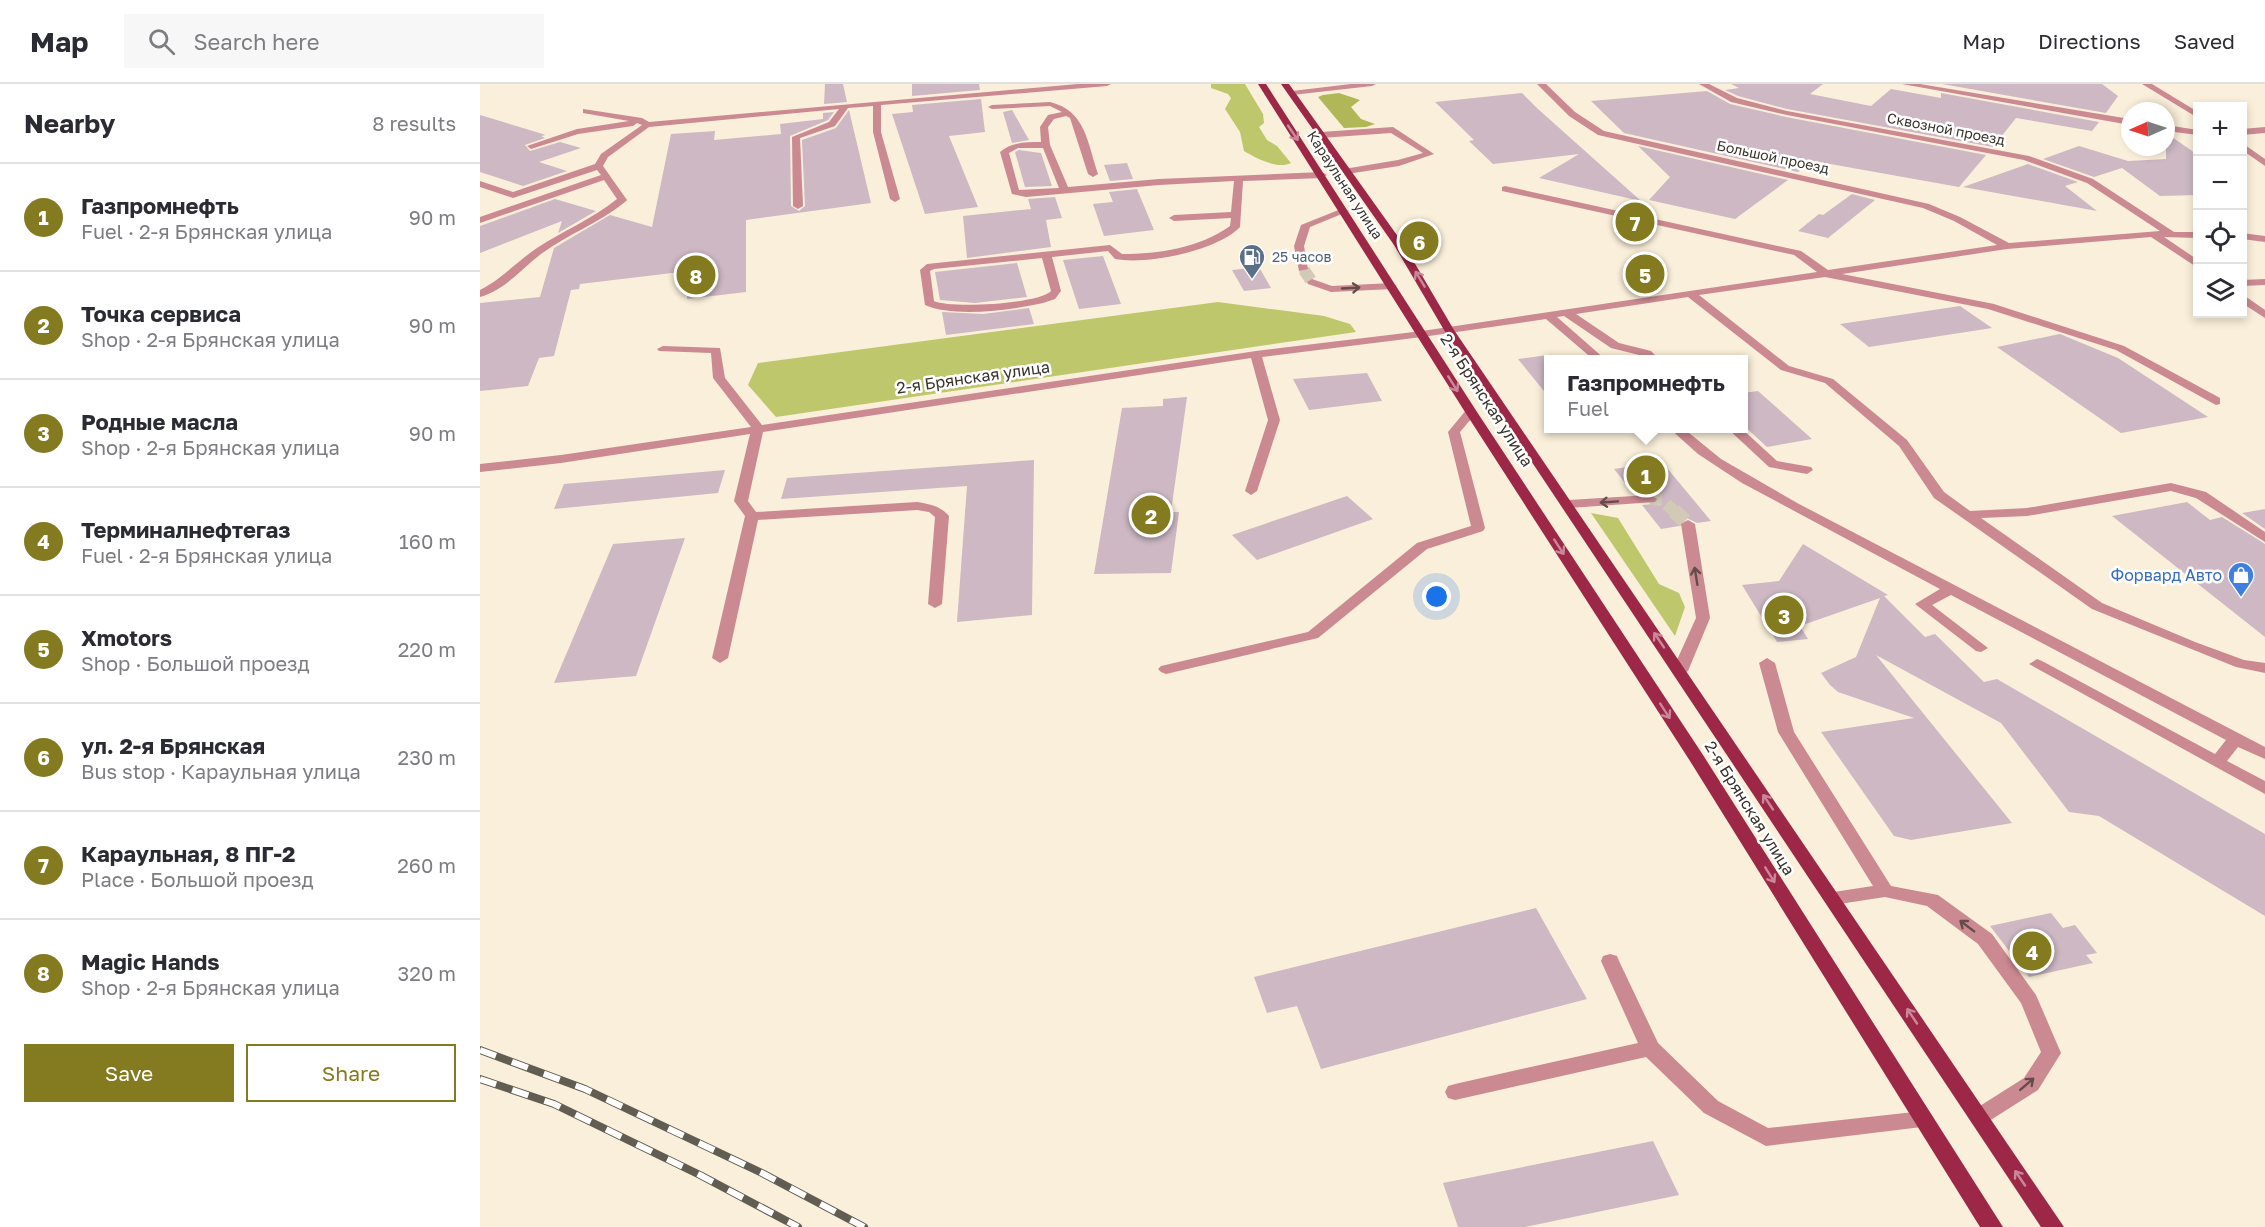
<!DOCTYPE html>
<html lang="en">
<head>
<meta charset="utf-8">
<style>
  body { margin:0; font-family:"Golos Text",sans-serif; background:#f7f7f7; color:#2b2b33 }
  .controls { position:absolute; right:18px; top:18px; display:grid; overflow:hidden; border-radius:0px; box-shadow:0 3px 9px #0003 }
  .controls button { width:54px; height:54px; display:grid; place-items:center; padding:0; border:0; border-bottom:2px solid #e1e1e2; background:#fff; color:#2b2b33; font:30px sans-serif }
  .compass { position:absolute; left:1641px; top:18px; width:54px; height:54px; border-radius:50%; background:#fff; box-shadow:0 3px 9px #0003; rotate:267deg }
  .you { position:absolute; left:957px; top:513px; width:21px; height:21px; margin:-15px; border:4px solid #fff; border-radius:50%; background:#1a73e8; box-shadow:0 0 0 9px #1a73e833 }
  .badge { display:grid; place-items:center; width:39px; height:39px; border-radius:50%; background:#847a1f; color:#fff; font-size:20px; font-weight:700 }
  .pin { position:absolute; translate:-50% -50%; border:3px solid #fff; box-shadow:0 2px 6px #0006 }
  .popup { position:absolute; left:1064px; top:271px; width:204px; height:78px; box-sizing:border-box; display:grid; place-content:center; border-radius:0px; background:#fff; filter:drop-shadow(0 2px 4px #0005); font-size:20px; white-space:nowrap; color:#7c7c81 }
  .popup b { font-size:22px; color:#2b2b33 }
  .popup::after { content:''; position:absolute; left:50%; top:100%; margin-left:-12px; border:12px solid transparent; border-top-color:#fff }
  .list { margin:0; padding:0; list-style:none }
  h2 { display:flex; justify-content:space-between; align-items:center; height:78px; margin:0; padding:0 24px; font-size:26px }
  h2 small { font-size:20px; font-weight:400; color:#7c7c81 }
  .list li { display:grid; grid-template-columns:39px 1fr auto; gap:18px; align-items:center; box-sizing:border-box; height:108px; padding:0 24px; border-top:2px solid #e1e1e2 }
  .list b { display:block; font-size:22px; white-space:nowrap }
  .list p { margin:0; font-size:20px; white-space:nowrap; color:#7c7c81 }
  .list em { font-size:20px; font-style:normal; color:#7c7c81 }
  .actions { display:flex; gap:12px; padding:18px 24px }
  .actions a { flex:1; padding:14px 0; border:2px solid #847a1f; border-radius:0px; text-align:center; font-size:21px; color:#847a1f }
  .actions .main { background:#847a1f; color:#fff }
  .icon { flex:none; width:33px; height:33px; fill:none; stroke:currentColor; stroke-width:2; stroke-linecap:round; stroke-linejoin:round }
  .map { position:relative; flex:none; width:1785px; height:1143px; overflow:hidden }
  header { display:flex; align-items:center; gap:36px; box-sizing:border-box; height:84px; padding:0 30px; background:#fff; border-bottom:2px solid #e1e1e2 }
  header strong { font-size:28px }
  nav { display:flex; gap:33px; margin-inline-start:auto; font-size:21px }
  .search { width:420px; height:54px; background:#f7f7f7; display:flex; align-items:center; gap:15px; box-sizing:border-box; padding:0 21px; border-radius:0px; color:#7c7c81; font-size:22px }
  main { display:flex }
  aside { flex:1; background:#fff }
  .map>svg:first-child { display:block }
  .green { fill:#bfc76c }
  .forest { fill:#b0b757 }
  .building { fill:#cdb8c4 }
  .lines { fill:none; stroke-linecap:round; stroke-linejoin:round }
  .minor-tunnel-far2 { stroke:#d3c9b7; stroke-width:9; stroke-dasharray:9 4.5; stroke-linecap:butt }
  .minor-tunnel-far1 { stroke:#d3c9b7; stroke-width:12; stroke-dasharray:12 6; stroke-linecap:butt }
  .minor-tunnel { stroke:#d3c9b7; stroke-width:15; stroke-dasharray:15 8; stroke-linecap:butt }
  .minor { fill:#cb8992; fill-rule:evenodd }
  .major { fill:#9d2746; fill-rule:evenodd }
  .rail-casing { stroke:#625d52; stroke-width:8 }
  .rail { stroke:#fff; stroke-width:6; stroke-dasharray:17; stroke-linecap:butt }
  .oneway { stroke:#c98899 }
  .oneway2 { stroke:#634d4a }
  .labels { text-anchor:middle; stroke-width:5; stroke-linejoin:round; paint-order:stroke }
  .far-street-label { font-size:14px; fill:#37332b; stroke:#fff }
  .far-service-label { font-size:14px; fill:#4e5e75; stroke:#fff; text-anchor:start }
  .street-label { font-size:16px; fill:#37332b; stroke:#fff }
  .shop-label { font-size:16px; fill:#366cbe; stroke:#fff; text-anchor:end }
</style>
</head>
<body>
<header>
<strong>Map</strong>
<div class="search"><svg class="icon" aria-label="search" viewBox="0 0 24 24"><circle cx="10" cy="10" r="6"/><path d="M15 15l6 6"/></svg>Search here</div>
<nav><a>Map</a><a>Directions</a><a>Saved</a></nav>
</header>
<main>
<aside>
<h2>Nearby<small>8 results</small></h2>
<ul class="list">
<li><span class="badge">1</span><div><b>Газпромнефть</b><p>Fuel · 2-я Брянская улица</p></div><em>90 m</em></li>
<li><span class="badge">2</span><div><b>Точка сервиса</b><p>Shop · 2-я Брянская улица</p></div><em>90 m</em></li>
<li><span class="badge">3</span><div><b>Родные масла</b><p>Shop · 2-я Брянская улица</p></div><em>90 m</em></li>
<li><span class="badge">4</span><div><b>Терминалнефтегаз</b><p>Fuel · 2-я Брянская улица</p></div><em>160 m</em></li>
<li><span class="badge">5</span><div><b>Xmotors</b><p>Shop · Большой проезд</p></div><em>220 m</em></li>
<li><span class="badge">6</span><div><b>ул. 2-я Брянская</b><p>Bus stop · Караульная улица</p></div><em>230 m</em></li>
<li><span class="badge">7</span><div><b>Караульная, 8 ПГ-2</b><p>Place · Большой проезд</p></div><em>260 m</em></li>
<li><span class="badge">8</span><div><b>Magic Hands</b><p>Shop · 2-я Брянская улица</p></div><em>320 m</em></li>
</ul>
<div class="actions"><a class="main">Save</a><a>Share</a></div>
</aside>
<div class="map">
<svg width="1785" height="1143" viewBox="0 0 1785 1143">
  <rect width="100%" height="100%" fill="#faefda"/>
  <path class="green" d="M731,0H765L783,30L784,39L779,43L787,56L797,62L811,79C798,86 776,74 764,67L760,48L745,25L751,14L748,10L731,4Z
    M738,218L844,232L870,240L876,248L296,333L268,301L278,279Z
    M1111,429L1138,434L1179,500L1199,509L1205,523L1195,552Z"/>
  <path class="forest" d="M859,9L880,16L871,23L881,35L895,40L886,43L864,44L838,13L843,11Z"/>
  <path class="building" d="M345,0H363L367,18L344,20Z
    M432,0H499L500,6L432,12Z
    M1251,0H1343L1330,10L1391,22L1411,5L1461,14V9L1619,38L1612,47L1536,34L1513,63L1307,25L1258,12L1245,6L1259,4Z
    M1462,0H1622L1638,12L1626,29Z
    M1227,7L1250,20L1306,33L1506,71L1479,103L1328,76L1327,81L1318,88L1144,49L1111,17Z
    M1042,9L1058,25L1161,117L1059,94L1099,70L1013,80L989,57L994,56L955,18Z
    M501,15L505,48L469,52L498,123L445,130L412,30L433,28L432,21Z
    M369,26L391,119L266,136V208L207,215L209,187L100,200L99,205L91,206L74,272L59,274L48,302L0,307V219L60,213L74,164L130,131L172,143L191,50L235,47L234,56L301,50L300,40L343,35V29L354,28L348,36L310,52L311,122L319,127L325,122L322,56L356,44Z
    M532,26L549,56L532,59L523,28Z
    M0,31L66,51L61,52L65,54L45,61L50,67L80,58L101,64L59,78L87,87L43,102L0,88Z
    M1686,49L1718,71V111L1680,112L1642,84L1614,93L1563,75L1599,62L1648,77L1686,75Z
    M1158,62L1308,96L1255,135L1169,116L1190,93Z
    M539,66L561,69L572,102L545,103L535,68Z
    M647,79L653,95L630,97L624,81Z
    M1548,80L1598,98L1585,102L1617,127L1483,103Z
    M657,105L674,146L624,152L613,120L633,118L629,108Z
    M1372,110L1395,116L1348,154L1318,147L1339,130L1343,131Z
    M575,113L582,134L566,136L571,163L487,174L483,132L551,125L548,115Z
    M75,115L116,127L78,149L82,137L0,169V142Z
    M623,172L641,220L599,225L583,176Z
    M537,179L547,213L495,219L460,216L455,188Z
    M779,183L791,204L764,207L752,186Z
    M1480,222L1512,244L1389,263L1360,240Z
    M549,224L554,240L466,251L462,228L503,230Z
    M1580,250L1638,274L1728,333L1641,349L1517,263Z
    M1068,271V312L1038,275Z
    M887,289L902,317L829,326L813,295Z
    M1278,307L1332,355L1287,363L1263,341V309Z
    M707,313L691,428H699L691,489L614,490L642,324L683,322V315Z
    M554,376L552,531L477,538L487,402L301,415L307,394Z
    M1182,378L1231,437L1217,439L1207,434L1200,438L1199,442L1181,445L1162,421L1175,420L1179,416L1178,413L1170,409L1154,410L1134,385Z
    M245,386L238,409L74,425L84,400Z
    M867,412L893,435L777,476L752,451Z
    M1707,418L1730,436L1742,433L1785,460V553L1632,432Z
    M1785,425V445L1762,429Z
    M205,454L156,592L74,599L133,460Z
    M1323,460L1408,511L1404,512L1445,553L1455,550L1504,598L1517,595L1785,750V832L1619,732L1589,728L1521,639L1396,571L1532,739L1431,756L1414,752L1341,648L1434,634L1358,608L1350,601L1341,589L1376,573L1400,514L1320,542L1328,555L1297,558L1262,501L1299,497Z
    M1056,824L1107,915L841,985L817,922L787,929L774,893Z
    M1571,829L1583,844L1595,841L1617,869L1606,871L1613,879L1549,893L1510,842Z
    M1173,1057L1199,1111L1045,1143H978L963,1099Z"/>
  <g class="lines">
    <path class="minor-tunnel-far2" d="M823,185L825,188"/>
    <path class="minor-tunnel-far1" d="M824,186L832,198
      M1170,415L1182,416L1196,429"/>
    <path class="minor-tunnel" d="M1194,427L1208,440"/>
    <path class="minor" d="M598,0H631L627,2L401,21V48L420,115L415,118L410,115L393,48V22L368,24L355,42L320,54L323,122L318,125L313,122L312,53L349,38L359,25L169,43L128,73L123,82L147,116L145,118C119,139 88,150 61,170C41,185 25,206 0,213V206C23,194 36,178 57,164C83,147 112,135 137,115L124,96L0,139V133L121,91L117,86L33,114L0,103V97L33,108L115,80L121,70L162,41L157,39L153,42L98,50L51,65L47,62L97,45L149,37L103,29V25L162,34L169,38Z
      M871,0H896L892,2L812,11L808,9L812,7Z
      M1057,0H1066L1095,28L1124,47L1449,120L1480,133L1529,159L1680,147L1607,99L1544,76L1307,31L1251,18L1219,0H1229L1257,14L1307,27L1549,72L1613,95L1694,148H1718V154L1684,153L1718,176V184L1671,153L1527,165L1362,190L1514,220L1644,262L1740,314V320L1736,321L1636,266L1508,225L1345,193L1219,211L1309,282L1353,295L1427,356L1464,408L1490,427L1547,424L1691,399L1726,408L1785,448V458L1716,414L1691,407L1547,432L1501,434L1622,519L1715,558L1764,576L1785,579V589L1756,583L1612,525L1454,414L1419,362L1345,299L1301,286L1208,213L1096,230L1139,259L1171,267L1180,276H1168L1163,272L1131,264L1084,232L1077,233L1126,276H1114L1066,235L942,253L782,273L800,336L777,407L771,411L765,407L788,336L771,274L283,348L268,417L276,428L437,418C450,420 460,422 469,432L462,520L455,524L448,520L455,433L449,428L437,426L278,436L248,574L240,579L232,574L265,432L254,417L270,350L81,379L0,388V380L81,371L271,343L233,294L231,269L179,267L177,265L183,262L240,264L245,294L282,341L776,267L942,247L1337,188L1314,171L1022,107V103L1025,102L1321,167L1348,186L1517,161L1474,137L1443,124L1118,51L1089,32Z
      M1422,0H1440L1650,35V41Z
      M1662,0H1672L1718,28V34Z
      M570,18C606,27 607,58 618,90L613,93L608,90L590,34L586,32L574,35L568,43L570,61L588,103L679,95L842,88L847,91L842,94L763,97L760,143C737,167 667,181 635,175L628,167L572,173L581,207L575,215L563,219C532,226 474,234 445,221L440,186L447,180L630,161L642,170C679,170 719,164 750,142L751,134L694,137L689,134L694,131L751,128L754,97L679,101L546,113L532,110L520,68C531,58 547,58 561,58L560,43L568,31L582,28L570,22L512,25L508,23L512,21ZM538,64H563L579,104L539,106L529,69ZM562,174L571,207C559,220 471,225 454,217L450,187L454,185Z
      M1686,41L1718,46V51L1686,47Z
      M913,43L954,70L919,82L867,90L864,89V85L918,76L943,69L911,49L841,54L837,51L841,48Z
      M1785,43V49L1762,51V45Z
      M1762,59L1785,75V82L1762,66Z
      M861,125L869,127L830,143L824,162L828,185L819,187L814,162L821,141Z
      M1762,149L1785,152V158L1762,155Z
      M832,195L852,202L912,199L917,202L912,205L851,208L828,200L827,198Z
      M1785,195V201L1762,202V196Z
      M1762,210L1785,226V234L1762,219Z
      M991,324L997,328L980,348L1005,444L1003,447L947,465L838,554L686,590L681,588L678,585L681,582L828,548L937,459L991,442L968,348L987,325Z
      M1189,344H1203L1241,375L1319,420L1785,663V675L1758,663L1747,677L1785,697V710L1549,580L1557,575L1562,577L1735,670L1746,656L1471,511L1452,521L1508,564L1501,568L1496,567L1435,520L1460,505L1262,399L1218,370Z
      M1247,344H1261L1297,377L1331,383L1333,386L1327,390L1289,383Z
      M1170,411L1177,415L1175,418L1089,424L1082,420L1089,416Z
      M1208,436L1215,440L1230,534L1208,587L1200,592L1192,587L1216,534L1201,440Z
      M1287,574L1295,579L1314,648L1411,802L1458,811L1512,850L1556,911L1581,969L1558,1006L1506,1039L1499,1042L1492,1039L1489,1033L1492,1027L1544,994L1561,968L1541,919L1498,860L1447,822L1405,813L1353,821L1347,819L1344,814L1347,809L1393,802L1298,648L1279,579Z
      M1130,870L1137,872L1139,877L1178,959L1238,1017L1288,1044L1443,1027L1450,1030L1453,1036L1450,1042L1286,1062L1224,1029L1166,973L975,1016L968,1014L965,1008L968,1002L975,1000L1158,959L1121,877L1123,872Z"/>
    <path class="major" d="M778,0H786L997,328L1223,671L1523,1143H1500L1210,677L985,328Z
      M801,0H809L924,161L974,246L1584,1143H1561L964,246L914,161Z"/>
    <g class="rail-casing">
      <path id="rail" d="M0,966L105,1005L282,1089L384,1143
        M0,995L74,1020L220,1091L318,1143"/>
    </g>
    <use href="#rail" class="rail"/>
  </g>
  <defs><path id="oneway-shaft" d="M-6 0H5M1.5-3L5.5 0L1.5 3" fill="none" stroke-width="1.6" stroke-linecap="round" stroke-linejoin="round" transform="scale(1.5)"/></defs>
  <g class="oneway">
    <use href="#oneway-shaft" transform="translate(813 49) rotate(56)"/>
    <use href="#oneway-shaft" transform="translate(940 195) rotate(-121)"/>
    <use href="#oneway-shaft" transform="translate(973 300) rotate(58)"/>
    <use href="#oneway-shaft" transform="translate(1079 463) rotate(57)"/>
    <use href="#oneway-shaft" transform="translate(1179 556) rotate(-124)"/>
    <use href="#oneway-shaft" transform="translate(1185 627) rotate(57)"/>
    <use href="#oneway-shaft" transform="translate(1288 718) rotate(-124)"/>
    <use href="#oneway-shaft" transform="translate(1290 791) rotate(58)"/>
    <use href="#oneway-shaft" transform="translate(1432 932) rotate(-124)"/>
    <use href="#oneway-shaft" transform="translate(1540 1094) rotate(-124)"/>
  </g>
  <g class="oneway2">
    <use href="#oneway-shaft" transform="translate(871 204) rotate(-3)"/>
    <use href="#oneway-shaft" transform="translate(1129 418) rotate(176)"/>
    <use href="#oneway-shaft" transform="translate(1216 492) rotate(-99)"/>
    <use href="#oneway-shaft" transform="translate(1487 842) rotate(-143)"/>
    <use href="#oneway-shaft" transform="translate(1547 1000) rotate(-41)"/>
  </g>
  <defs>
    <g id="fuel-pin" transform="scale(1.35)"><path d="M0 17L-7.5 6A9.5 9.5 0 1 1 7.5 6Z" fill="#5c6f8a" stroke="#fff"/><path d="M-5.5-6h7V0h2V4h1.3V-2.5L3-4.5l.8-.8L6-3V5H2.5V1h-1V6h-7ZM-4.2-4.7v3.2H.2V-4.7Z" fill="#fff"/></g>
    <g id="shop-pin" transform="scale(1.35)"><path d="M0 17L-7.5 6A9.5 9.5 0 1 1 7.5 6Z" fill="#3f7fe0" stroke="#fff"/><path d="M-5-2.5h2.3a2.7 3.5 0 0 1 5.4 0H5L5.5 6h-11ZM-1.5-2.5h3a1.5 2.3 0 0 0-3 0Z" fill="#fff"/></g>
  </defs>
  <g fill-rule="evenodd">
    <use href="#fuel-pin" x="772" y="173"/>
    <use href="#shop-pin" x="1761" y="491"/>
  </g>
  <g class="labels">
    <g class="far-street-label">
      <text transform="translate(1466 45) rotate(11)" y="5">Сквозной проезд</text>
      <text transform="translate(1293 73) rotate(12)" y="5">Большой проезд</text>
      <text transform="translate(865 101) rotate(57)" y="5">Караульная улица</text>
    </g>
    <g class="far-service-label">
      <text x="792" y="178">25 часов</text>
    </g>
    <g class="street-label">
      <text transform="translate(493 293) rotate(-8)" y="6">2-я Брянская улица</text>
      <text transform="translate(1007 316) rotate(57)" y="6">2-я Брянская улица</text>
      <text transform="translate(1270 724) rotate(58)" y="6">2-я Брянская улица</text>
    </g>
    <g class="shop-label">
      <text x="1742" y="497">Форвард Авто</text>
    </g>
  </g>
</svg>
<div class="controls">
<button>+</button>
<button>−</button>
<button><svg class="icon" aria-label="locate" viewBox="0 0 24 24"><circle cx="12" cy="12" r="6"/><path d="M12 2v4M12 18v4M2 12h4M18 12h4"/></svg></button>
<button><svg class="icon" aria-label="layers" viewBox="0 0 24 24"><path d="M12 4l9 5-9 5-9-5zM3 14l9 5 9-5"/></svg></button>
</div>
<svg class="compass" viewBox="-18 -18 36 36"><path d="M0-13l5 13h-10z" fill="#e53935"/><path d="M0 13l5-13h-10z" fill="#7c7c81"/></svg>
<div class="you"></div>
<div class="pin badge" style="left:1166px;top:391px">1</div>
<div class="popup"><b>Газпромнефть</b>Fuel</div>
<div class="pin badge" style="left:671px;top:431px">2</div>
<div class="pin badge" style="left:1304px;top:531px">3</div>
<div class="pin badge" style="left:1552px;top:867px">4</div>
<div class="pin badge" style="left:1165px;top:190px">5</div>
<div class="pin badge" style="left:939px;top:157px">6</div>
<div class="pin badge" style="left:1155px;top:138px">7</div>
<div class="pin badge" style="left:216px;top:191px">8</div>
</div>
</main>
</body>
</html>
